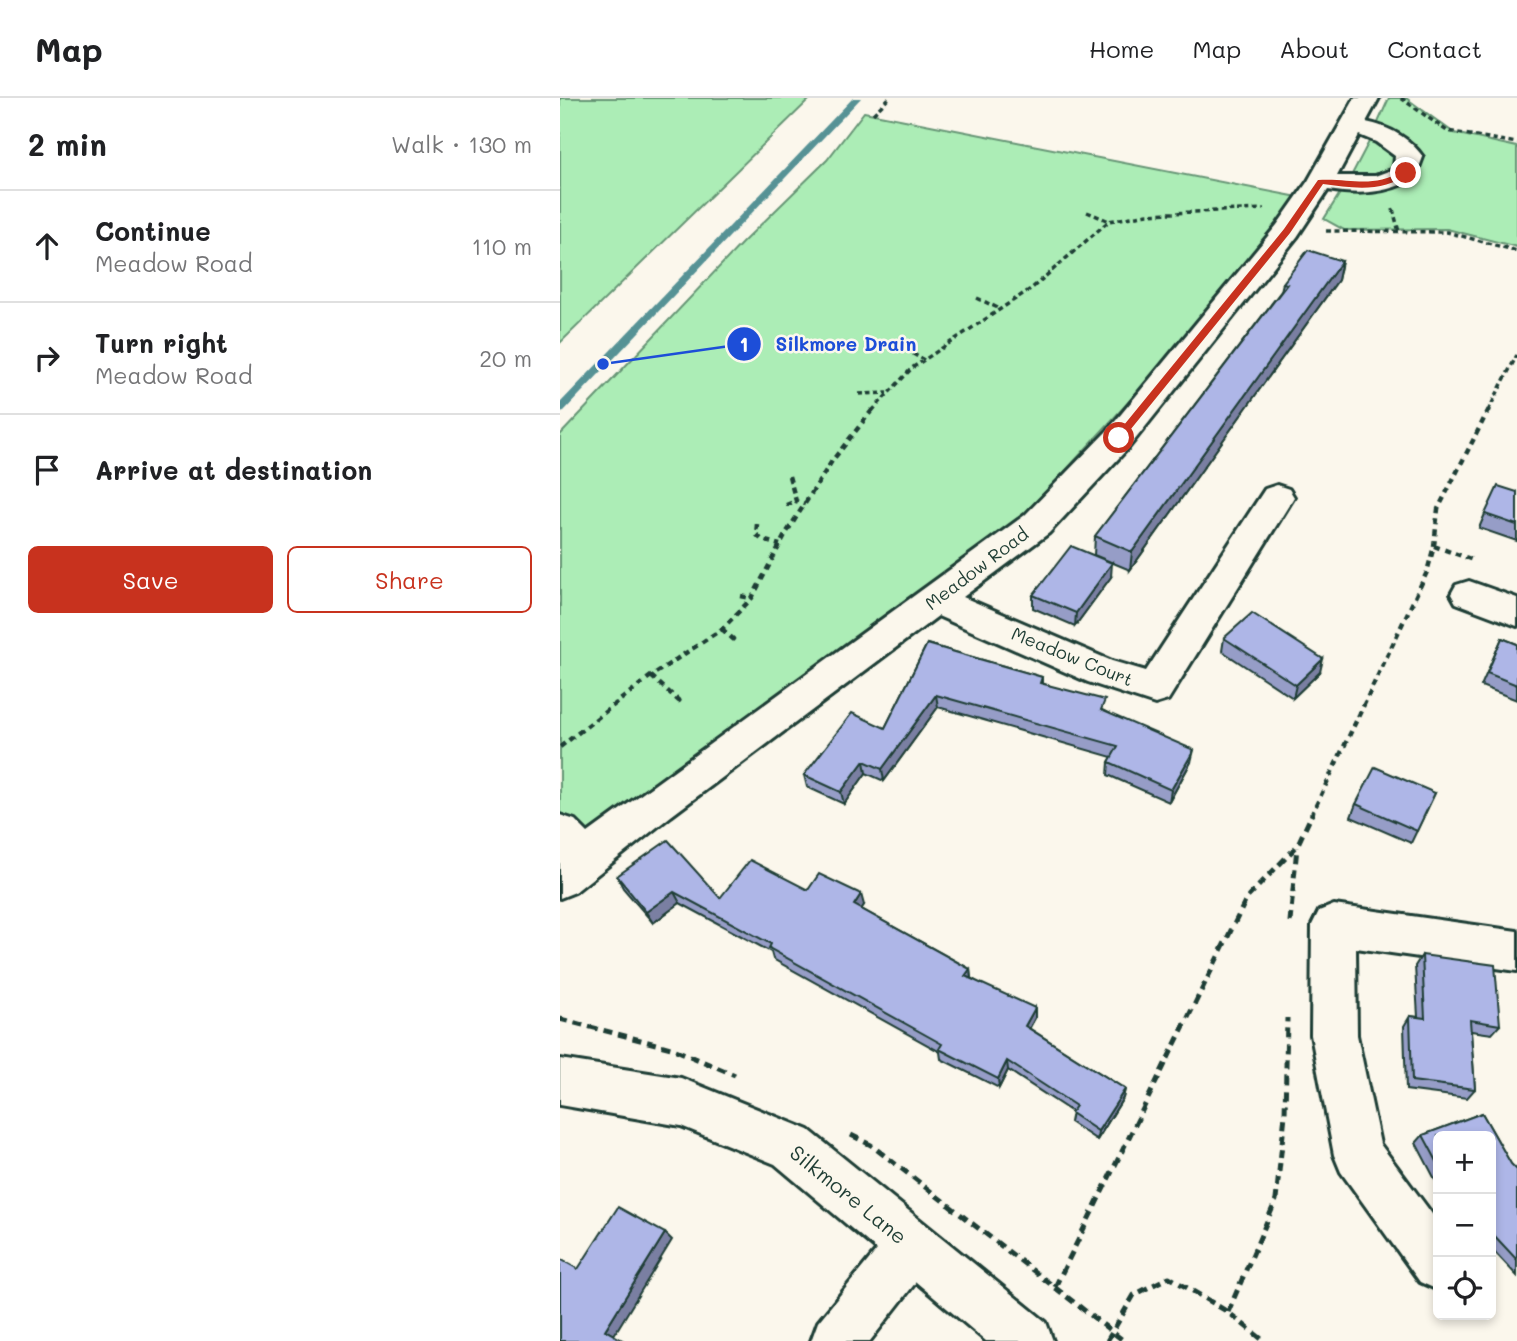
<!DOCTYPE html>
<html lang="en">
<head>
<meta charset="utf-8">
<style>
  body { margin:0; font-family:Mali,sans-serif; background:#f6f6f6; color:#202124 }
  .controls { position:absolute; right:21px; bottom:21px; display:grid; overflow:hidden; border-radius:10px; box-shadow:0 4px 10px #0003 }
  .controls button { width:63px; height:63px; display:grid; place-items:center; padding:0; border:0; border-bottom:2px solid #e0e0e0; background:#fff; color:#202124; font:35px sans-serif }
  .stop { position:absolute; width:21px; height:21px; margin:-16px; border:5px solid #c8321e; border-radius:50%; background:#fff }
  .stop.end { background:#c8321e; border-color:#fff; box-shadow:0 2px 7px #0008 }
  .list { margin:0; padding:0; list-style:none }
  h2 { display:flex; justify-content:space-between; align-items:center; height:91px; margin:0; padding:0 28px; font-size:30px }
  h2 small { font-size:23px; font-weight:400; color:#757577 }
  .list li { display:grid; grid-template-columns:46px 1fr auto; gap:21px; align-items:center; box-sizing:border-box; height:112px; padding:0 28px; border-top:2px solid #e0e0e0 }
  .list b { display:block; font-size:26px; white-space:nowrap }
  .list p { margin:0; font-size:23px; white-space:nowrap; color:#757577 }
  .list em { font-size:23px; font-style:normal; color:#757577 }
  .actions { display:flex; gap:14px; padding:21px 28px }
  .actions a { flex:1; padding:16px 0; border:2px solid #c8321e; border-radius:10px; text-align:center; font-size:24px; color:#c8321e }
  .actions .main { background:#c8321e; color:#fff }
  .icon { flex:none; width:38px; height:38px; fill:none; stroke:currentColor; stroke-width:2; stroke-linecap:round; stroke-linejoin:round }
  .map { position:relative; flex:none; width:957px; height:1243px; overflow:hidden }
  header { display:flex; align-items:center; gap:42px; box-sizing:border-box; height:98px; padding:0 35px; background:#fff; border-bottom:2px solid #e0e0e0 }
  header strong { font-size:33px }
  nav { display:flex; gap:38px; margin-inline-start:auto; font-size:24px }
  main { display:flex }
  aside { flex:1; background:#fff }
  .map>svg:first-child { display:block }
  .green { fill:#acedb6; stroke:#669575; stroke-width:2 }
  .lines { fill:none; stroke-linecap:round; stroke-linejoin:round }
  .stream { fill:#569295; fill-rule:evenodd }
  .minor-casing { stroke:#1f3d34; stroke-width:6 }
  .path-far2 { stroke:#1f3d34; stroke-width:3.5; stroke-dasharray:5 3.5; stroke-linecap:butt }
  .path-far1 { stroke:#1f3d34; stroke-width:4.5; stroke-dasharray:6 5; stroke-linecap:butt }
  .path { stroke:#1f3d34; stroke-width:5; stroke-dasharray:9 6; stroke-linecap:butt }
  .minor { fill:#fbf7ec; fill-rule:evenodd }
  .wall { fill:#969dc7; stroke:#1f3d34; stroke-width:2 }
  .shaded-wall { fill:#7a7fa2; stroke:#1f3d34; stroke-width:2 }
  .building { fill:#aeb6e7; stroke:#1f3d34; stroke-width:2 }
  .route { fill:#c8321e }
  .labels { text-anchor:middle; stroke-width:5; stroke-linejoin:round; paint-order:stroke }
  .street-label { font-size:18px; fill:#1f3d34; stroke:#fbf7ec }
  .near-street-label { font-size:21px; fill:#1f3d34; stroke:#fbf7ec }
  .leader { fill:none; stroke:#1d4ed8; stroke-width:2.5 }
  .callout-dot { fill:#1d4ed8; stroke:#fbf7ec; stroke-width:2.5 }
  .mark-label { font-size:21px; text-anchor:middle; font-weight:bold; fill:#fff }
  .callout-label { font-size:19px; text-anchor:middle; font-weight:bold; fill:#1d4ed8; stroke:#fbf7ec; stroke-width:5; stroke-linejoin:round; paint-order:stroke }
</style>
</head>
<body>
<header>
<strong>Map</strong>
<nav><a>Home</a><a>Map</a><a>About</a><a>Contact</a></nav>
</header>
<main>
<aside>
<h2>2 min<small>Walk · 130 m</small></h2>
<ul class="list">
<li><svg class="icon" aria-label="ahead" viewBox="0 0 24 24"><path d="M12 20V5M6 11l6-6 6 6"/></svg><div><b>Continue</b><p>Meadow Road</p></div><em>110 m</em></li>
<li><svg class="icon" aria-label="right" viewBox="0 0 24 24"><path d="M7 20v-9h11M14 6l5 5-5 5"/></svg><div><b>Turn right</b><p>Meadow Road</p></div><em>20 m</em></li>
<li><svg class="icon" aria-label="arrive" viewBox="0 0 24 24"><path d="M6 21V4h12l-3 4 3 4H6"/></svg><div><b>Arrive at destination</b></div></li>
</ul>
<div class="actions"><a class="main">Save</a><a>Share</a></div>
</aside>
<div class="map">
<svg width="957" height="1243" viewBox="0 0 957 1243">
  <rect width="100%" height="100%" fill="#fbf7ec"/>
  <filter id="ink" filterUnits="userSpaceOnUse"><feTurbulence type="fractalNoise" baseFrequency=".0143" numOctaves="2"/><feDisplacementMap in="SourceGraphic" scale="14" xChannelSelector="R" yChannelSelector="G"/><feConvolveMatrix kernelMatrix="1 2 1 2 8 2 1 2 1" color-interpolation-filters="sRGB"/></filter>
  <g filter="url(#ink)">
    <path class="green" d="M0,0H251L0,245Z
      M829,0H846L894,35L957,49V149L887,131L784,132L764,121L782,92L853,75L816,29Z
      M304,14L738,99L618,250L462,420L0,765V337L182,145L267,62Z
      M813,36L836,48L837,75L788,84Z"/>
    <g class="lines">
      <path class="stream" d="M293,0H301L4,313L0,314V305Z"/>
      <g class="minor-casing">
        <path id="minor" d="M795,0H819L806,24C829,29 849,39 863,59L855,80C827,96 799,97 768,92L737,139L570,348L489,435L403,499L552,563L586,573L705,391L717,387L729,391L734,399L608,602L595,606L528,584L378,518L111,718L15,794L0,800V717L15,722L28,735L465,417L548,332L717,127L748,83ZM799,37L816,44L835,58L834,71L815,78H777Z
          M909,483L957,500V528L896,505L891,496L896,487Z
          M774,807L957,833V873L796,850L797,937L820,1046L878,1124V1192L860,1184L781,1074L774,1057L751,937L752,827L759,813Z
          M0,961L121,980L249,1032L486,1224L493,1243H426L356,1184L310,1243H251L258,1224L317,1152L215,1066L121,1028L0,1007Z"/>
      </g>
      <path class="path-far2" d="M841,0L887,33L957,45
        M313,16L329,0
        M833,111L839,134
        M527,114L549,123
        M766,133L887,134L957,153
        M417,200L440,211
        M353,256L364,262
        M299,296L327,295
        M312,313L352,270L472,190L549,123L588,116L704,111
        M928,313L957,257"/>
      <path class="path-far1" d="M229,378L236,403L245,406
        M226,407L236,403
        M197,426L196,436L202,442L220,447
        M874,448L913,462
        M181,498L191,500
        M162,531L173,541L170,544
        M91,578L119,603L122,600
        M0,649L91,578L162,531L192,500L225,437L272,363L313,311
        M751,718L867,474L874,448L878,411L929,311"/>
      <path class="path" d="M730,824L737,749
        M0,921L111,950L175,977
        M291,1037L311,1047L564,1243
        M495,1189L687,800L737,748L752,716
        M668,1214L716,1102L725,1017L727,920
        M547,1243L574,1197L609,1179L668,1214L704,1243"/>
      <use href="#minor" class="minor"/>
    </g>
    <path class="wall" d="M782,163L778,182L570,472L534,457L535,438L721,193L723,185Z
      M957,394V443L919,430L925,416Z
      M551,479L515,528L473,510V497Z
      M664,540L760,574L733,600L662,553Z
      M942,540L957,546V602L921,588Z
      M367,546L482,579V585L544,613L631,664L609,704L548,677L549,664L552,659L378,609L324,683L306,675L284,706L247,689L244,677L325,630Z
      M875,695L851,745L791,719L796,706Z
      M57,778L160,800L248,792L304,807L301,811L410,871L411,880L475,920L469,930L565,991L563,1000L537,1042L510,1024L512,1014L448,972L439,990L381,961L380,954L213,861L211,854L120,805L93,825L63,790Z
      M862,857L940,927L932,936L911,933L915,991L907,1000L846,992L844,928L850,918L858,919L855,868Z
      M922,1015L951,1066L957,1072V1178L931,1150V1038H878V1087L856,1045L863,1037Z"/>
    <path class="shaded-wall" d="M782,163L778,182L570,472L572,454Z
      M552,465L551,479L515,528L516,515Z
      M763,561L760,574L733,600L736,587Z
      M376,597L378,609L324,683L322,671Z
      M634,652L631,664L609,704L611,692Z
      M304,663L306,675L284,706L281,694Z
      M114,794L120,805L93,825L86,814Z
      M301,796L304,807L297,818L294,807Z
      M410,871L411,882L405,878Z
      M475,910V920L466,937L465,928Z
      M447,963L448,972L439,990L438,981Z
      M565,991L563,1000L537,1042L538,1033Z
      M105,1135L112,1142L54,1237L45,1232Z"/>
    <path class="building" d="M748,152L782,163L572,454L535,438L727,186L723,185Z
      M938,388L957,394V427L925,416Z
      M511,448L552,465L516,515L473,497Z
      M692,515L763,561L736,587L664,540Z
      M942,540L957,546V587L927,575Z
      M367,546L482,579L480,585L545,602L541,612L634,652L611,692L549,664L558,648L376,597L322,671L304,663L281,694L244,677L292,615L325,630Z
      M815,669L875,695L857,733L796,706Z
      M108,742L160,800L190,762L248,792L259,776L301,796L294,807L410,871L405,878L475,910L465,928L565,991L538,1033L511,1015L516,1008L447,963L438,981L379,951L382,946L209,850L211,846L114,794L86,814L57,778Z
      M862,857L935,867L940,927L910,922L915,991L852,983L850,918L865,920Z
      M922,1015L951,1066L957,1072V1162L931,1134V1038H878V1065L863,1037Z
      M58,1109L105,1135L45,1232L64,1243H0V1161L18,1171Z"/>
  </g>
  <path class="route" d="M843,73L849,75C824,95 793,90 763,86L730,135L562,342H555V338L724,131L758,82C792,80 811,91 843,73Z"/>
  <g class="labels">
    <g class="street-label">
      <text transform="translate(417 471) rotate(-37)" y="6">Meadow Road</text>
      <text transform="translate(512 559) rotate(22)" y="6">Meadow Court</text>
    </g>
    <g class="near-street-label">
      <text transform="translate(288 1097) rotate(39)" y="7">Silkmore Lane</text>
    </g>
  </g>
  <path class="leader" d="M43 266L184 246"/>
  <g class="callout-dot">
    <circle cx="43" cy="266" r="7"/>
    <circle cx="184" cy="246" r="18"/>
  </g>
  <g class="mark-label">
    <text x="184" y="254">1</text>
  </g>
  <g class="callout-label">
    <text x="286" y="253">Silkmore Drain</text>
  </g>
</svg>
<div class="controls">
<button>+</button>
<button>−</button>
<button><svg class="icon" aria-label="locate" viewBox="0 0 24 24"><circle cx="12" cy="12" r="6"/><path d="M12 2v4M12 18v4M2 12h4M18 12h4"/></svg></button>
</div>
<div class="stop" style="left:559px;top:340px"></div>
<div class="stop end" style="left:846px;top:75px"></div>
</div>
</main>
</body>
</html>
